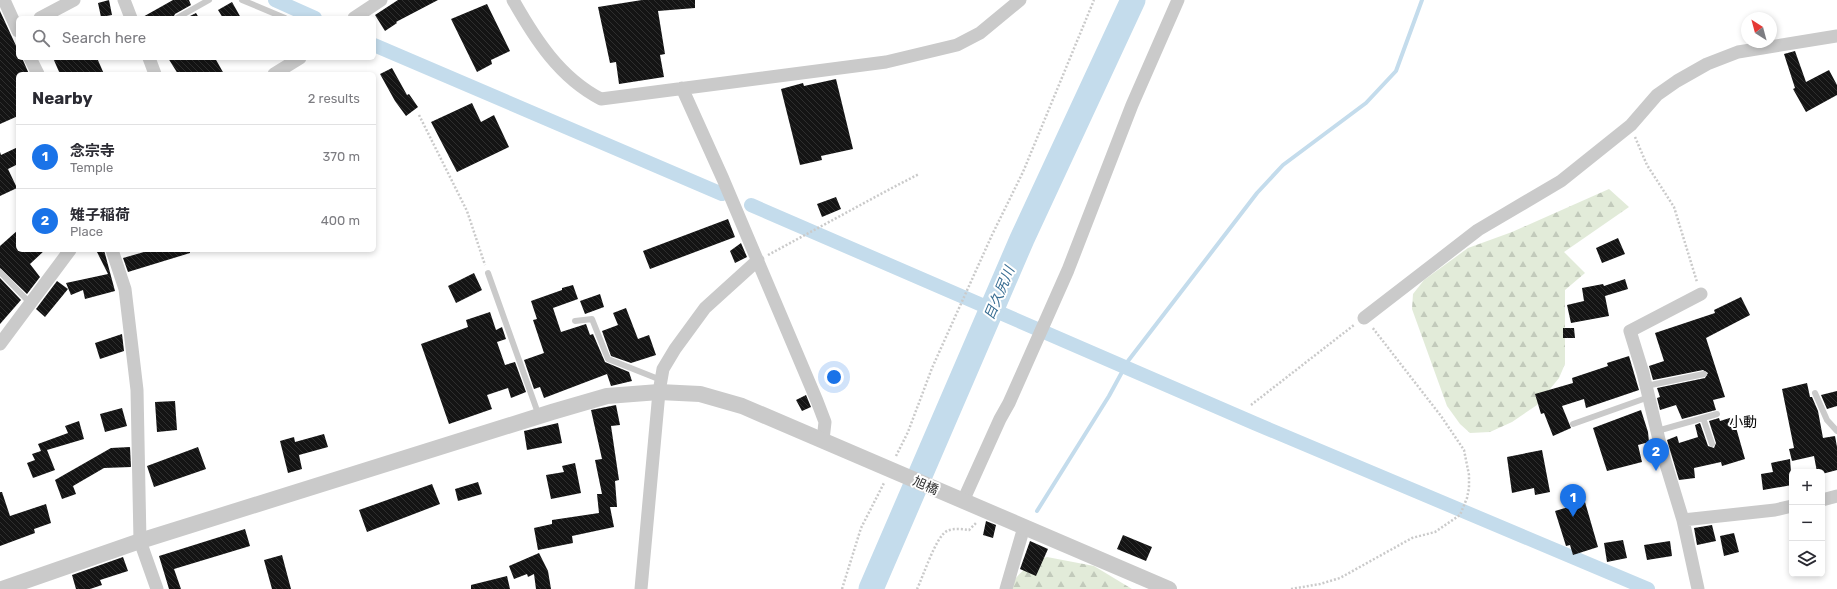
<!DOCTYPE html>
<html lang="en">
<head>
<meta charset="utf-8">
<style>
  body { margin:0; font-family:Rubik,"Noto Sans JP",sans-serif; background:#f2f2f3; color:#2b2b33 }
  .controls { position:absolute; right:12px; bottom:12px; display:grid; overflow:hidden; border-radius:6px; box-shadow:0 2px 6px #0003 }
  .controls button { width:36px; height:36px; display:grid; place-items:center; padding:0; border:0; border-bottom:1px solid #e1e1e2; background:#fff; color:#2b2b33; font:20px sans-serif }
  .compass { position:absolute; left:1741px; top:12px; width:36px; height:36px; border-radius:50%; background:#fff; box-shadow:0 2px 6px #0003; rotate:324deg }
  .you { position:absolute; left:834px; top:377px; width:14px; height:14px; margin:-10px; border:3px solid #fff; border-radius:50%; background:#1a73e8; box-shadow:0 0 0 6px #1a73e833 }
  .badge { display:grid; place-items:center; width:26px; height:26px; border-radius:50%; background:#1a73e8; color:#fff; font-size:13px; font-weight:700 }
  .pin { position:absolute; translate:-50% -33px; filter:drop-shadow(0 1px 2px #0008) }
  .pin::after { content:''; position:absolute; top:21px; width:14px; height:12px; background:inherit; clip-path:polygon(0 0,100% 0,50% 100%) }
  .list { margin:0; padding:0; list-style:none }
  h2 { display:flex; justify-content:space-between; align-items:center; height:52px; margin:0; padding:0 16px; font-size:17px }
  h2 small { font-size:13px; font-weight:400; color:#7c7c81 }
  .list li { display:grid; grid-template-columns:26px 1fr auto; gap:12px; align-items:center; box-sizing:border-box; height:64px; padding:0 16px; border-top:1px solid #e1e1e2 }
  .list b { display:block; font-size:15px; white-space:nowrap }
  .list p { margin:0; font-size:13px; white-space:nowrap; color:#7c7c81 }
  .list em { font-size:13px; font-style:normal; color:#7c7c81 }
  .icon { flex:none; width:22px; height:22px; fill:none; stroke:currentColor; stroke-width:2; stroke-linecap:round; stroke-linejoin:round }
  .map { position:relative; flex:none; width:1837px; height:589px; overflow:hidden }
  .search { position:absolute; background:#fff; box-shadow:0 2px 6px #0003; left:16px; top:16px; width:360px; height:44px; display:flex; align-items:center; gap:10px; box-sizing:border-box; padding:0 14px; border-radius:6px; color:#7c7c81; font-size:15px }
  .panel { position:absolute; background:#fff; box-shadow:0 2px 6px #0003; left:16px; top:72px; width:360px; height:180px; border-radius:6px }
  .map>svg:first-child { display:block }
  .forest { fill:url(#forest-firs) }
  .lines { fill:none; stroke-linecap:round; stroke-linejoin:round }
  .stream { stroke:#c4dcec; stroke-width:4 }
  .canal { stroke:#c4dcec; stroke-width:14 }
  .river { stroke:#c4dcec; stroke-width:25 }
  .building { fill:url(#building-back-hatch) }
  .path { stroke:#cacaca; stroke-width:2.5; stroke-dasharray:2 2; stroke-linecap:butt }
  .service { stroke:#cacaca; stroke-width:6 }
  .minor { stroke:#cacaca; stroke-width:13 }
  .tertiary { stroke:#cacaca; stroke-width:16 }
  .labels { text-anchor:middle; stroke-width:4; stroke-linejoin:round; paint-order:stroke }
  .street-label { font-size:13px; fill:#2d2d2d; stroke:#fff }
  .water-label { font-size:14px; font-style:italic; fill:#386d92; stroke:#fff }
  .neighbourhood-label { font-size:14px; fill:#000; stroke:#fff }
</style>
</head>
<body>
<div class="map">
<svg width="1837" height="589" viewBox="0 0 1837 589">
  <defs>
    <pattern id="forest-firs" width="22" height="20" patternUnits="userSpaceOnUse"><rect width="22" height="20" fill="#e2ebd9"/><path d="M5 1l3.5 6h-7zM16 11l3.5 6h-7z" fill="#c2cabb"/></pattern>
    <pattern id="building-back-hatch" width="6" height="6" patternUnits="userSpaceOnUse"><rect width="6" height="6" fill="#141414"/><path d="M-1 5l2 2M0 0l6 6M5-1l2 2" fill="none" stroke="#2e2e2e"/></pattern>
  </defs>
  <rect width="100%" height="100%" fill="#fff"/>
  <path class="forest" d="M1609,189L1629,207L1564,252L1585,273L1565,290V364L1559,378L1537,405L1512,422L1490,432L1470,433L1460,424L1447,406L1412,309L1413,294L1424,280L1468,248L1512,232Z
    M1047,557L1094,566L1132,589H1009C1017,573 1030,563 1047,557Z"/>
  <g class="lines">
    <path class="stream" d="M1037,511L1109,396L1128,361L1257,193L1283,165L1366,103L1396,71L1422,0"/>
    <path class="canal" d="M275,0L315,18
      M374,45L722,194
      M751,205L1254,423L1648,589"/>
    <path class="river" d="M871,589L1022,239L1133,0"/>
  </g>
  <path class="building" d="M109,0L112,15L101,17L98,3Z
    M173,0H189L191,5L175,14L173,18H141Z
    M398,0H438L396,22L397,23L385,31L375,15Z
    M642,0H695V8L658,11L665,54L660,55L664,77L619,84L616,62L610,63L598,7Z
    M232,2L241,18H223L218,10Z
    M487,4L510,51L491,60L492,64L477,72L451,19Z
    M0,11L18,50V58H22L29,74H18V116L0,124Z
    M196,13L199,18H186Z
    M1795,51L1806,82L1829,70L1837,85V95L1806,112L1793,89L1795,88L1784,54Z
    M53,58H97L104,74H60Z
    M168,58H215L224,74H178Z
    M392,68L407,95L409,94L418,107L406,116L395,101L380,74Z
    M836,79L853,149L821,156L822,160L800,165L781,89L803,83L804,86Z
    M472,103L481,122L494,115L509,147L457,172L431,122Z
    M18,147V164L8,169L17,188L0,196V152L1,155Z
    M836,197L841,209L822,217L817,204Z
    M728,219L735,237L650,269L643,251Z
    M18,230V250H45L30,264L40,277L27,294L0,268V246Z
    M1618,238L1625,254L1602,263L1596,248Z
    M741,243L747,257L735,263L730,251Z
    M96,250H104L115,291L85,299L83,290L71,295L66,283L108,274Z
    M151,250H190V253L128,272L123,258Z
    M474,273L482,290L456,303L448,286Z
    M0,278L21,300L0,324Z
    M1625,279L1628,289L1605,296L1609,316L1571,323L1567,305L1584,301L1582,288L1603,284L1604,286Z
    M57,281L68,289L45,317L36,309Z
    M573,285L578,299L553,308L561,332L586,324L590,335L593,334L605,362L629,372L632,381L611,386L607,374L544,398L540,387L534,389L524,360L544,353L533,320L537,319L531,301L562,290V288Z
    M600,294L604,307L585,314L580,301Z
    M1741,297L1750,315L1706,338L1725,397L1713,400L1716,410L1682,419L1676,405L1660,410L1657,398L1660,397L1657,388L1705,378L1708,373L1703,370L1653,380L1649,366L1664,361L1655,333L1715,313L1714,310Z
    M626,308L638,339L649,335L656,355L631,363L611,356L602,331L618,325L613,313Z
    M490,312L496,330L502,327L506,339L497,342L505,365L515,362L526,392L511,398L508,388L487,395L492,409L449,424L421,344L468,327L466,320Z
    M1563,328H1574L1575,338H1563Z
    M122,334L124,351L100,359L95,343Z
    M1629,356L1639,390L1586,408L1584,399L1562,406L1571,428L1553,436L1544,413L1541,414L1535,394L1573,383L1572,378L1608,366L1607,363Z
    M1807,383L1810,397H1812L1818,411L1823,438L1835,436L1837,447V470L1822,474V472H1817L1814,456L1792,461L1789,449L1794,448L1782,389Z
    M1837,391V406L1827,409L1821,395Z
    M806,395L811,407L802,411L796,400Z
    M175,401L177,430L157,432L155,402Z
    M616,405L620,425L611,426L619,480L615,481L617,507H610L614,527L572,536L573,543L538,550L534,528L552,524V520L599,513L597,494H602L595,460L602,459L591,410Z
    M122,408L127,426L105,432L100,414Z
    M1641,410L1648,432L1649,442L1638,445L1642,462L1607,471L1593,428Z
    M1733,417L1745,459L1722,466L1721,462L1694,468L1695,478L1679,480L1667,440L1677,436L1679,443L1698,437L1695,425L1700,423L1708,446L1714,448L1716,443L1709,421L1719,418L1720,421Z
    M79,421L84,439L47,450L55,470L33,478L27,463L35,460L32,454L41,451L38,444L68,433L65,426Z
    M558,423L562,443L527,450L524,431Z
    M324,434L328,447L299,455L302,469L288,473L280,441L294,437L295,442Z
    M130,447L131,467L104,468L73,486L76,494L62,499L55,480L111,448Z
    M198,447L206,469L154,487L147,466Z
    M1542,450L1550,492L1535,495L1534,488L1512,493L1507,457Z
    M1790,459L1792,485L1763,490L1761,474L1773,472L1771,463Z
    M575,463L581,493L551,499L546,475L564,472L562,466Z
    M478,482L482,494L458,501L455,489Z
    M432,484L440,504L367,532L359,510Z
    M0,492H2L10,516L46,504L51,523L34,529L35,533L0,546Z
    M1585,502L1598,547L1573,555L1570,545L1566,546L1555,511Z
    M986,521L996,525L993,538L983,535Z
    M1712,525L1716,541L1697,545L1694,528Z
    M245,529L250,546L174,569L181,589H169L159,556Z
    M1734,533L1739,552L1724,556L1720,536Z
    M1123,535L1152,547L1146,561L1117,549Z
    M1623,540L1627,558L1607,562L1604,543Z
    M1030,541L1048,549L1036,576L1020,569Z
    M1670,541L1672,556L1647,560L1644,545Z
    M539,553L548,571L551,589H536L534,574L528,577L527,574L514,579L509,566Z
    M282,555L291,589H272L264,560Z
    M123,557L128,571L100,580L102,585L90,589H76L72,575Z
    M507,576L510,589H471V585Z"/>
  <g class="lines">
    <path class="path" d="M419,115L467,211L485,265
      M1635,137L1647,165L1674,207L1697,282
      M768,255L890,189L919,174
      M1251,405L1354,325
      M896,456L908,432L932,368L992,235L1023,172L1094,0
      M842,589L861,528L884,483
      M917,589C923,577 936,536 947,531C953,528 962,529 969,530L977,522
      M1291,589L1320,584L1340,578L1412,538L1435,532L1460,515L1467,498L1469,488V475L1464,450L1441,416L1372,327"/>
    <path class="service" d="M242,0L285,18
      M177,18L209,0
      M0,272L30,303
      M488,273L539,416
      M575,321L592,319L608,359L661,380
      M1646,386L1704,374
      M1815,393L1827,420L1837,431
      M1703,418L1712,444
      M1573,424L1649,397
      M1657,431L1717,414"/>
    <path class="minor" d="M4,0L18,31
      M124,0L131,18
      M513,0C535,39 560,78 601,99L886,62L957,45L980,33L1020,0
      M40,18L74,0
      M354,18L381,0
      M30,58L38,74
      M149,58L155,74
      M274,74L300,58
      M682,88L723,179L817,401L825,422L823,440
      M112,250L125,289L137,390L140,541L157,589
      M1364,318L1478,230L1561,181L1631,125L1657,95L1677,81L1707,64L1738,52L1837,36
      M0,344L70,250
      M1822,500L1837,496
      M963,501L1000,419L1009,403L1068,270L1132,105L1178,0
      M1683,520L1775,510L1792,506
      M641,589L659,392L663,369L675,349L705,308L758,260
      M1006,589L1024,527
      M1698,589L1683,520L1661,448L1643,373L1630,331L1701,294"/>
    <path class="tertiary" d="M2,589L140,541L552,412L607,396L659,392L700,394L742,406L1169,589"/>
  </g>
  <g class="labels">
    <g class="street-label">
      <text transform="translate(926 485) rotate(24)" y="5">旭橋</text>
    </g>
    <g class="water-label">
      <text transform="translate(999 293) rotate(-67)" y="5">目久尻川</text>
    </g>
    <g class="neighbourhood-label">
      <text x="1743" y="427">小動</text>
    </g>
  </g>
</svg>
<div class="controls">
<button>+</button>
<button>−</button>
<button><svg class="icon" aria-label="layers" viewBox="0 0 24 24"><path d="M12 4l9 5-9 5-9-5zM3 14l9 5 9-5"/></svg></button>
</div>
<svg class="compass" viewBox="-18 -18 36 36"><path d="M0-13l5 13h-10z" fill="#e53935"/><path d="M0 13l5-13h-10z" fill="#7c7c81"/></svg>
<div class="you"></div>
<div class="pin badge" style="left:1573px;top:517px">1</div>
<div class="pin badge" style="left:1656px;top:471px">2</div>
<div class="search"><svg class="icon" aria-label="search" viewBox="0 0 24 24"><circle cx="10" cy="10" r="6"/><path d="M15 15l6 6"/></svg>Search here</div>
<section class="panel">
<h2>Nearby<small>2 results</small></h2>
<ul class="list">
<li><span class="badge">1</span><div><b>念宗寺</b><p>Temple</p></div><em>370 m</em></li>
<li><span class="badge">2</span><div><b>雉子稲荷</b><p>Place</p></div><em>400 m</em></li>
</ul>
</section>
</div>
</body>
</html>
